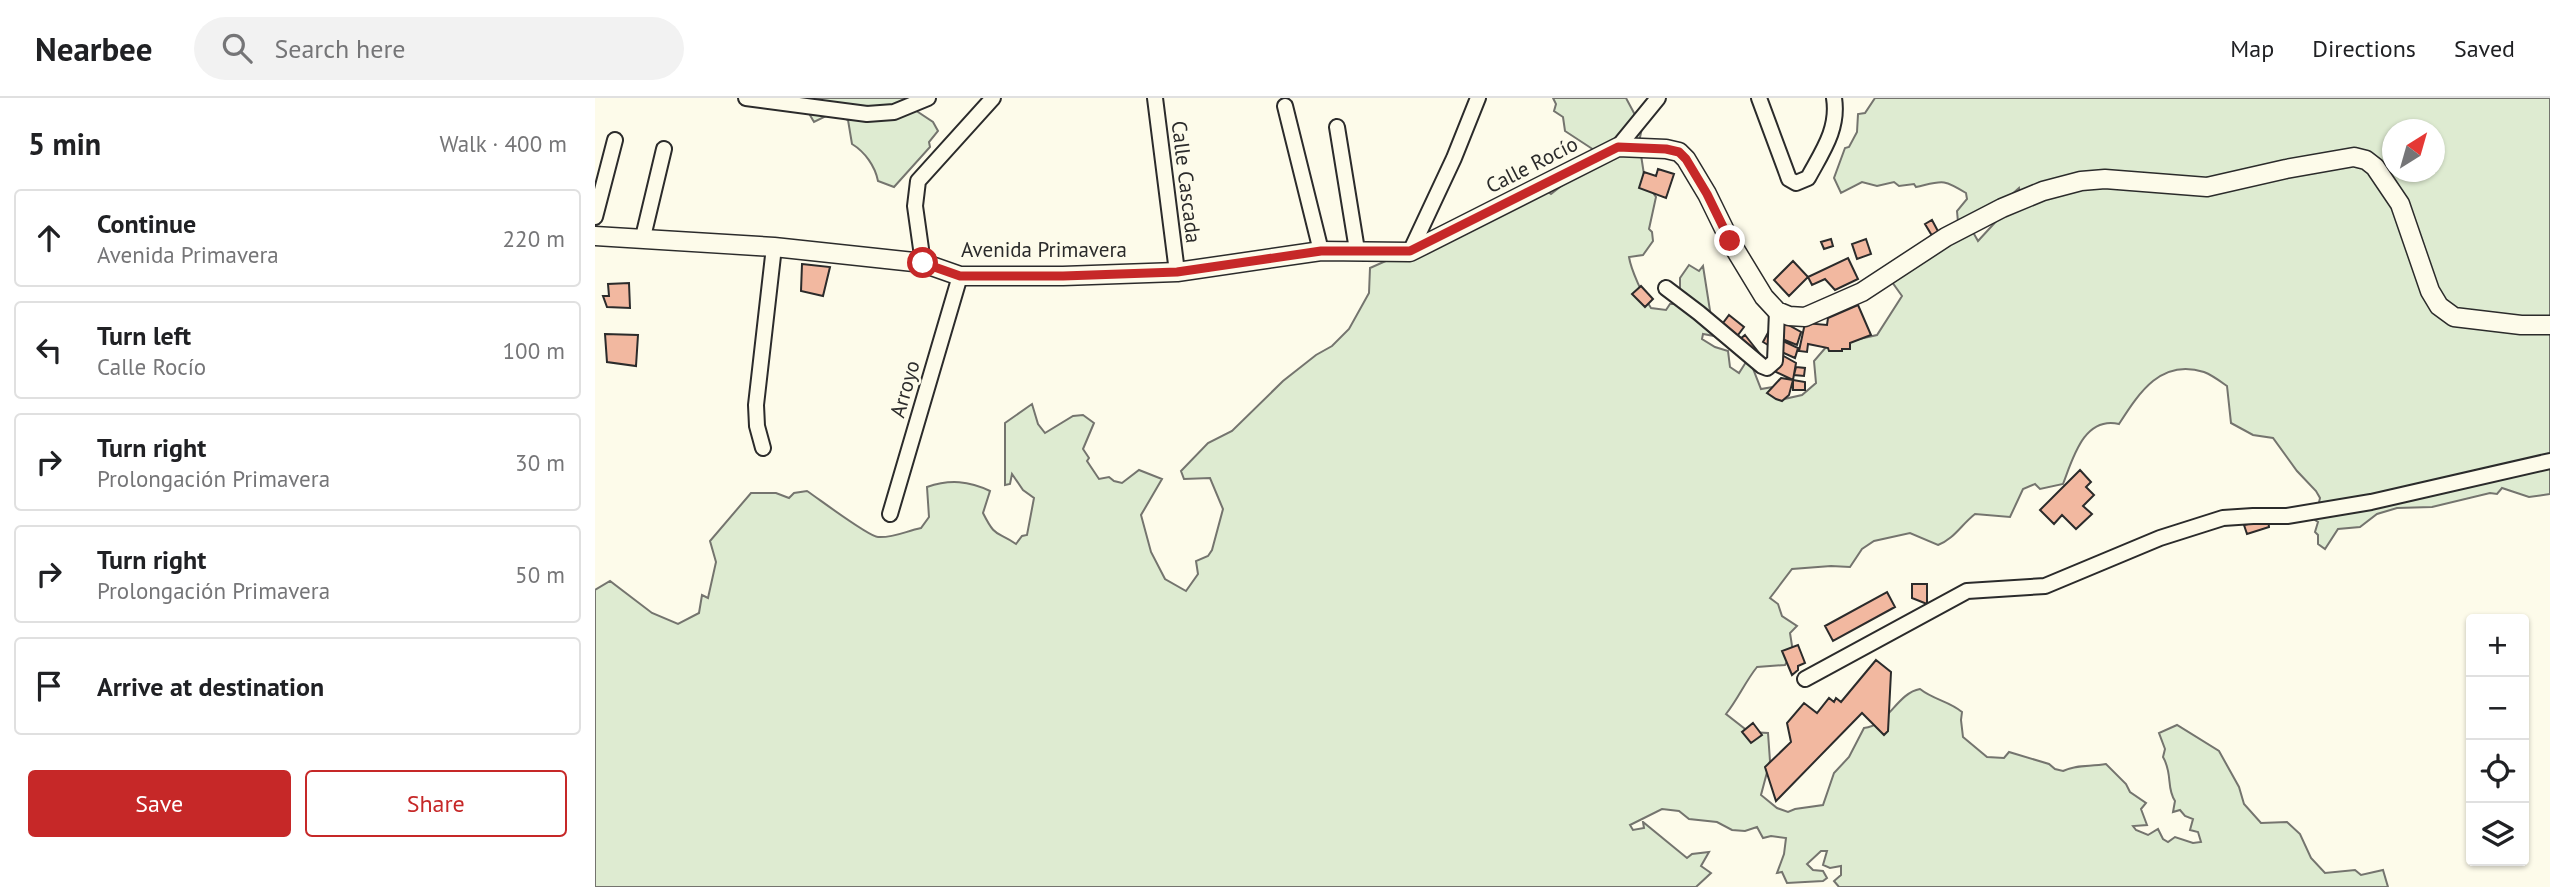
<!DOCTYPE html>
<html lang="en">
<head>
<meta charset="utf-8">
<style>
  body { margin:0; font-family:"PT Sans",sans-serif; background:#f2f2f2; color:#202124 }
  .controls { position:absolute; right:21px; bottom:21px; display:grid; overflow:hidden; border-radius:7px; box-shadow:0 2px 5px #0004 }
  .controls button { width:63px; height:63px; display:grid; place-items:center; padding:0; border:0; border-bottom:2px solid #e0e0e0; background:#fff; color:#202124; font:35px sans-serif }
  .compass { position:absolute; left:1787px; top:21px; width:63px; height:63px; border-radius:50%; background:#fff; box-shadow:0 2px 5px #0004; rotate:37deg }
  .stop { position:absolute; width:21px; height:21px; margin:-16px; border:5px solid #c62828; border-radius:50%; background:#fff }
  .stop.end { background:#c62828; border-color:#fff; box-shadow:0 2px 7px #0008 }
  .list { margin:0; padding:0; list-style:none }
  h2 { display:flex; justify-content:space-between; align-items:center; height:91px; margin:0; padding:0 28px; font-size:30px }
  h2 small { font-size:23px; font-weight:400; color:#757577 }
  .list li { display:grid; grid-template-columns:46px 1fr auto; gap:21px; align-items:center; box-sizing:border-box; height:98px; margin:0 14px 14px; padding:0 14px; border:2px solid #e0e0e0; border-radius:7px }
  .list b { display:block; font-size:26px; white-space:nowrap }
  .list p { margin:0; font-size:23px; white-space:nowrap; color:#757577 }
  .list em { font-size:23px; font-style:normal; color:#757577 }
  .actions { display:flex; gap:14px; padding:21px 28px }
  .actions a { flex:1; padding:16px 0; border:2px solid #c62828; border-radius:7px; text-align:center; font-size:24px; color:#c62828 }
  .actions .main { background:#c62828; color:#fff }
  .icon { flex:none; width:38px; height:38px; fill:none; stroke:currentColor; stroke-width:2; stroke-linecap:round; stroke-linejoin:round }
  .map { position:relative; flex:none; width:1955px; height:789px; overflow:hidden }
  header { display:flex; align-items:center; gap:42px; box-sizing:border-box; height:98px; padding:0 35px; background:#fff; border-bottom:2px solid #e0e0e0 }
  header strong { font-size:33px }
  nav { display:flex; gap:38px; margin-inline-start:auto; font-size:24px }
  .search { width:490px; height:63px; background:#f2f2f2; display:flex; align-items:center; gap:18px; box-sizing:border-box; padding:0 24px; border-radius:38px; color:#757577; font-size:26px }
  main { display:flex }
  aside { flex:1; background:#fff }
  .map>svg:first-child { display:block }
  .green { fill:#deebd1; stroke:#74746e; stroke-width:2; fill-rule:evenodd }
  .building { fill:#f2b8a0; stroke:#2b2b2b; stroke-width:2 }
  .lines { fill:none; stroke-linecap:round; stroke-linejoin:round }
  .minor-casing { stroke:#2b2b2b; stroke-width:18 }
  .tertiary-casing { stroke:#2b2b2b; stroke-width:21 }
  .minor { stroke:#fdfbea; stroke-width:14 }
  .tertiary { stroke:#fdfbea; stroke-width:18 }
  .route { stroke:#c62828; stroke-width:9 }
  .labels { text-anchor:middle; stroke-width:5; stroke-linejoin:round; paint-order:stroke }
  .street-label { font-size:21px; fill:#2b2b2b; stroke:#fdfbea }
</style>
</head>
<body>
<header>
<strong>Nearbee</strong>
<div class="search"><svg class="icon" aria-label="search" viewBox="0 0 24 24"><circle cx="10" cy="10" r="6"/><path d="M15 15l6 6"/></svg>Search here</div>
<nav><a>Map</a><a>Directions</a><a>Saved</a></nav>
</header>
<main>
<aside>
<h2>5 min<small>Walk · 400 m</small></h2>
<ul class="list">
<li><svg class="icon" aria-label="ahead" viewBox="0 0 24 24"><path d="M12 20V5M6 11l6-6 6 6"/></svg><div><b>Continue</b><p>Avenida Primavera</p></div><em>220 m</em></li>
<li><svg class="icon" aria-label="left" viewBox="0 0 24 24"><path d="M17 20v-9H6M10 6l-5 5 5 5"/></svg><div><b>Turn left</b><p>Calle Rocío</p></div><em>100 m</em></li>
<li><svg class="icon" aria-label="right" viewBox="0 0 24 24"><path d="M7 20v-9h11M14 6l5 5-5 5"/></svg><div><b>Turn right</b><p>Prolongación Primavera</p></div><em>30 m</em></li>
<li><svg class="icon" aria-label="right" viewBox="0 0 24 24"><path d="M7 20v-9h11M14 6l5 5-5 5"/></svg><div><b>Turn right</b><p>Prolongación Primavera</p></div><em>50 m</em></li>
<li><svg class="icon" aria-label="arrive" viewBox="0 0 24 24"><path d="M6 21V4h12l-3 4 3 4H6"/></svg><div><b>Arrive at destination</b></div></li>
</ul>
<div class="actions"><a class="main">Save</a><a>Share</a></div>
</aside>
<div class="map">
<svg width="1955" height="789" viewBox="0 0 1955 789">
  <rect width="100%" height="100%" fill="#fdfbea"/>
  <path class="green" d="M215,0H316L317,10L338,24L343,33L334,44L335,49L299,89L283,83C280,68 270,54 257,46L253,22L237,15L219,24L212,12Z
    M958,0H1031L1047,30L1044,44L1050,83L1061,99L1054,131L1057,134L1058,143L1048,157L1034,159C1036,172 1048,198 1056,210L1071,212L1075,206H1080L1085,195V180L1094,167L1104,173L1108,168L1119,238L1108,236L1107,241L1120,249L1133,253L1135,269L1144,275L1151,264L1155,263L1166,291L1183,288L1189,301L1207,297L1221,285L1219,263L1232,248L1282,237L1307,198L1297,184L1378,127L1379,136L1383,143L1406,118L1426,102L1424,90L1396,115L1363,124L1362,113L1372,101L1371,95C1347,80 1347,83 1321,89L1319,86L1304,88L1299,84L1282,88L1267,84L1246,95L1239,80L1250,50L1254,49L1262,34L1263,16L1270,15L1280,0H1955V396L1934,399L1907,390L1902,396L1895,395L1837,409L1802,410L1782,416L1765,429L1743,431L1730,451L1723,446V437L1720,434L1723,424L1720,422L1725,400L1721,393L1702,373L1678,340L1658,337L1636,325L1632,288C1625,283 1617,277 1609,274C1566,260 1544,295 1524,326C1489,318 1478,360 1468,386L1445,391L1440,386L1428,391L1415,419L1380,416C1366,427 1359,441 1343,447L1315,435L1279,443L1267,451L1255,469L1236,468L1197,471L1175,500L1183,506L1187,518L1202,528L1195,535L1198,554L1190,567L1162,569C1150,584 1143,601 1131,616L1154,634L1173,635L1175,663L1166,697L1182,710L1193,714L1200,711L1228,707L1239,675L1254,659L1269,630C1293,628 1302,595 1325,591C1339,602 1354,603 1367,614L1366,622L1368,639L1392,659L1409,660L1414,654L1454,666L1460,671L1468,673C1482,666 1495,669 1511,666L1531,686L1535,694L1551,705L1546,711L1552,727L1538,728L1541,732L1553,737L1563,731L1568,741L1573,744L1580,739L1598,745L1606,744L1603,734L1595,732L1598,721L1590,718L1585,712L1578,714L1580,703C1571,690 1578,676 1568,659L1570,651L1564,635L1582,627L1624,653L1644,689L1649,706L1666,725L1692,724L1705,736L1716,760L1730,775L1760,772L1766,777L1788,772L1793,789H1244L1239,783L1246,777V768L1235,770L1228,767L1232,753H1226L1212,766L1218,772L1228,773L1232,780L1228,783L1192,785L1187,774L1182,775L1189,756L1191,740L1176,738L1168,740L1162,729L1150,733L1137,732L1122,724L1094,721L1084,713L1067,711L1035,727L1038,732L1049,730L1048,724L1092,760L1097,756L1114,754L1106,768L1116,775L1101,789H0V492L15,483L57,515L83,526L104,515L107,497L113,500L121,464L115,443L156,395H181L194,400L199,395L212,393C224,401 274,439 283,439C299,440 311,433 326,430L334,419L332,389C355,381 374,383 395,393L388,415C401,441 401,432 421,446L427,438L432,437L439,400L428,392L417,376L415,386L410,387V325L437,306L443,326L450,335L478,318L488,317L499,325L488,351L494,360L492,363L504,381L514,379L519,383L527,385L544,372L567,381L546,417L556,454L570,481L591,493L603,476L601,463L613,458L617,452L628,411L615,380L589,381L586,373L613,345L637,333L688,283L721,257L737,248L754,231L774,195L775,170L951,92L956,96L989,70L999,52L970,33L968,19L959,13L961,6ZM1798,32H1840V74H1798Z"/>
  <path class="building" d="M1063,71L1079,76L1071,100L1044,90L1049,74L1061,78Z
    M1337,122L1345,137L1339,141L1330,126Z
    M1236,141L1238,148L1229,151L1226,144Z
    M1271,141L1276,156L1262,161L1257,146Z
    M1253,160L1263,181L1240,192L1230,181L1217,187L1213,179Z
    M1198,163L1213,179L1194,198L1179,182Z
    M207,166L235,169L228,198L206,193Z
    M34,185L35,210L12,209L8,198H14L13,186Z
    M1046,188L1058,201L1050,209L1037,196Z
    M1263,207L1276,237L1255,245V251H1247V253H1234L1233,250L1213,246L1212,254L1204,253L1210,225L1232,227L1233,220Z
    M1134,217L1149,229L1140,241L1125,229Z
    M1181,220L1206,234L1202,247L1190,242L1181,245L1178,250L1168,244Z
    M10,236L43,237L41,268L12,264Z
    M1150,237L1165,256L1158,262L1139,246Z
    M1188,243L1203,250L1200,260L1182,252L1184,244Z
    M1185,256L1201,265L1198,282L1177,272Z
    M1201,269L1210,270L1209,278L1199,277Z
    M1186,280L1198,282L1194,297L1187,303L1181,301L1172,295Z
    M1198,282L1210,284V292H1198Z
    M1485,372L1496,384L1491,389L1499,397L1488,408L1497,416L1481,431L1467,417L1459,426L1445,412Z
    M1673,421L1674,429L1652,436L1649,427Z
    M1317,486H1332V506L1317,500Z
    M1292,494L1300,509L1238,543L1230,528Z
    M1203,547L1210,565L1203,568V572L1197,577L1187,553Z
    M1281,562L1296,574L1293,633L1289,637L1267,615L1181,703L1170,669L1196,644L1192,625L1209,605L1222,615L1234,600L1239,604L1241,600L1246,604Z
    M1158,625L1167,637L1156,645L1147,634Z"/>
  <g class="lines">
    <g class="minor-casing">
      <path id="minor" d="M151,0L272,16L299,14L333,0
        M560,0L582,174
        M1164,0L1194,81L1201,85L1213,80C1227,54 1244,31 1239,0
        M690,8L726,153
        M742,29L762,152
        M1023,49L1063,0
        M0,119L20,42
        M48,139L69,51
        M815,154L859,60L883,0
        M328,165L320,108L323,83L398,0
        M1071,190L1104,215L1167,268L1172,270L1180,263L1182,213
        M168,350L162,328L161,307L179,149
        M295,416L365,178
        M1210,581L1372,493L1450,488L1565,440L1628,420L1658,418H1692L1776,404L1955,363"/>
    </g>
    <g class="tertiary-casing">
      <path id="tertiary" d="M0,138L179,149L328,165L365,178H468L582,174L726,153L815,154L1023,49L1071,51L1084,54L1091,61L1112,96L1135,143L1169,199L1182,213L1194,218L1210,219L1267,194L1351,139L1407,110L1448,93L1486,83L1510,81L1612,89L1691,71L1759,59L1771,62L1780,69L1805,106L1835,193L1844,208L1859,219L1926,227H1955"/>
    </g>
    <use href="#minor" class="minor"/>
    <use href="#tertiary" class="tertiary"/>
  </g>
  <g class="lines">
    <path class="route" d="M328,165L365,178H468L582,174L726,153H815L1023,49L1071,51L1084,54L1091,61L1112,96L1135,143"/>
  </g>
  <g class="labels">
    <g class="street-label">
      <text transform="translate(937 67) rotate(-27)" y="7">Calle Rocío</text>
      <text transform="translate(591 84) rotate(83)" y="7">Calle Cascada</text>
      <text x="449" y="159">Avenida Primavera</text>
      <text transform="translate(310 291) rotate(-74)" y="7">Arroyo</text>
    </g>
  </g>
</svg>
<div class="controls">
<button>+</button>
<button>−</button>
<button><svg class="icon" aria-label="locate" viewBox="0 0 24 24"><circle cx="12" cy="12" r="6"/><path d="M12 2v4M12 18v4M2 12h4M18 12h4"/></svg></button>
<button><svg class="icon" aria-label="layers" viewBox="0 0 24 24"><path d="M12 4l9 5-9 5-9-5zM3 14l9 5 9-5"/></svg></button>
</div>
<svg class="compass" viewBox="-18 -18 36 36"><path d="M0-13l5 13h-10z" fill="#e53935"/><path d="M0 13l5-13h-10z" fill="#757577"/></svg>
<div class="stop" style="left:328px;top:165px"></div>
<div class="stop end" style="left:1135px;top:143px"></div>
</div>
</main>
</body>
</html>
